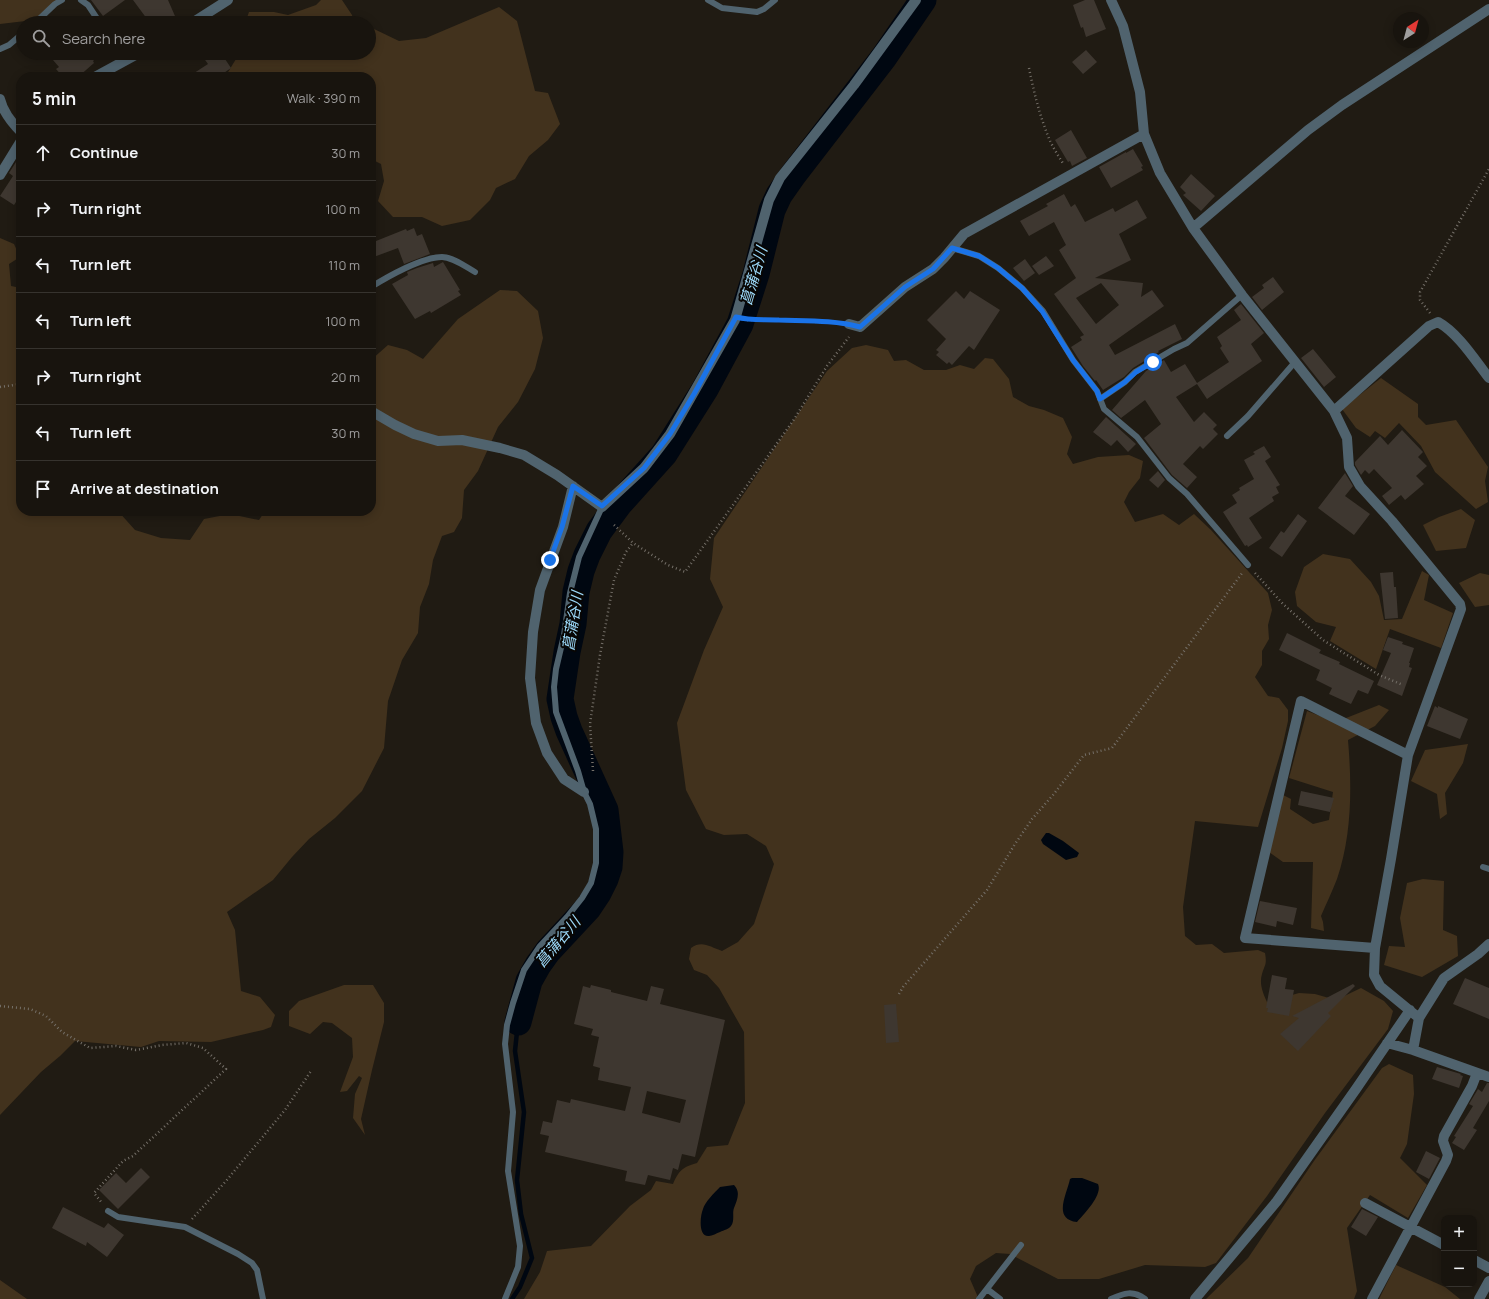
<!DOCTYPE html>
<html lang="en">
<head>
<meta charset="utf-8">
<style>
  body { margin:0; font-family:Manrope,"Noto Sans JP",sans-serif; background:#211d17; color:#f1f3f6 }
  .controls { position:absolute; right:12px; bottom:12px; display:grid; overflow:hidden; border-radius:8px; box-shadow:0 2px 10px #0003 }
  .controls button { width:36px; height:36px; display:grid; place-items:center; padding:0; border:0; border-bottom:1px solid #36332e; background:#18140e; color:#f1f3f6; font:20px sans-serif }
  .compass { position:absolute; left:1393px; top:12px; width:36px; height:36px; border-radius:50%; background:#18140e; box-shadow:0 2px 10px #0003; rotate:36deg }
  .stop { position:absolute; width:12px; height:12px; margin:-9px; border:3px solid #1a73e8; border-radius:50%; background:#fff }
  .stop.end { background:#1a73e8; border-color:#fff; box-shadow:0 1px 4px #0008 }
  .list { margin:0; padding:0; list-style:none }
  h2 { display:flex; justify-content:space-between; align-items:center; height:52px; margin:0; padding:0 16px; font-size:17px }
  h2 small { font-size:13px; font-weight:400; color:#9f9e9e }
  .list li { display:grid; grid-template-columns:26px 1fr auto; gap:12px; align-items:center; box-sizing:border-box; height:56px; padding:0 16px; border-top:1px solid #36332e }
  .list b { display:block; font-size:15px; white-space:nowrap }
  .list em { font-size:13px; font-style:normal; color:#9f9e9e }
  .icon { flex:none; width:22px; height:22px; fill:none; stroke:currentColor; stroke-width:2; stroke-linecap:round; stroke-linejoin:round }
  .map { position:relative; flex:none; width:1489px; height:1299px; overflow:hidden }
  .search { position:absolute; background:#18140e; box-shadow:0 2px 10px #0003; left:16px; top:16px; width:360px; height:44px; display:flex; align-items:center; gap:10px; box-sizing:border-box; padding:0 14px; border-radius:22px; color:#9f9e9e; font-size:15px }
  .panel { position:absolute; background:#18140e; box-shadow:0 2px 10px #0003; left:16px; top:72px; width:360px; height:444px; border-radius:16px }
  .map>svg:first-child { display:block }
  .green { fill:#42321d }
  .water { fill:#000711 }
  .lines { fill:none; stroke-linecap:round; stroke-linejoin:round }
  .stream { stroke:#000711; stroke-width:4.5 }
  .river { stroke:#000711; stroke-width:27 }
  .building { fill:#3e3730; fill-rule:evenodd }
  .path { stroke:#757069; stroke-width:2.5; stroke-dasharray:1 3; stroke-linecap:butt }
  .service { stroke:#50636e; stroke-width:6 }
  .minor { stroke:#50636e; stroke-width:10 }
  .route { stroke:#1a73e8; stroke-width:5 }
  .labels { text-anchor:middle; stroke-width:4; stroke-linejoin:round; paint-order:stroke }
  .water-label { font-size:15px; font-style:italic; fill:#9bd7f7; stroke:#080604 }
</style>
</head>
<body>
<div class="map">
<svg width="1489" height="1299" viewBox="0 0 1489 1299">
  <rect width="100%" height="100%" fill="#201b13"/>
  <path class="green" d="M0,0H58L34,20L0,24Z
    M321,0H342L352,15L354,23H245L249,12H274L288,15L316,5Z
    M499,7L517,21L535,91L548,93L560,124L548,140L529,156L515,179L496,188L490,200L470,220L442,226L422,217H393L378,201L384,181L381,164L371,159V77H225L236,59L244,53H369V29L372,28L399,41L426,38Z
    M0,238L14,244L20,257L9,264L11,286L21,288V511H118L135,530L161,538L190,540L204,519L230,514L259,520L265,511H371V360L388,345L407,350L423,359L458,319L500,290L517,291L538,311L543,338L535,369L518,402L498,427L478,471L464,490L462,518L454,532L442,536L433,560L429,584L420,607L418,633L402,660L388,701L384,748L362,791L335,818L309,839L292,857L273,880L227,912L235,930L241,991L260,997L275,1015L271,1027L263,1030L211,1042L159,1041L141,1047L75,1041L60,1056L41,1072L0,1115Z
    M866,345L888,350L894,361L906,360L924,370H946L960,365L974,369L985,358L993,359L1009,379L1013,397L1029,406L1044,410L1063,418L1072,437L1067,454L1073,464L1098,457L1129,455L1143,461L1140,478L1129,492L1124,502L1135,522L1163,514L1179,525L1194,514L1211,530L1268,593L1272,610L1268,625L1269,639L1262,651V665L1255,677L1268,696L1279,698L1288,710V721L1282,748L1258,827L1195,821L1183,907L1185,936L1196,945L1212,944L1224,953L1258,950L1265,953C1267,965 1265,964 1262,974C1259,984 1263,993 1267,1002L1299,993L1315,994L1336,1000L1361,988L1384,1001L1393,1011L1388,1029L1325,1113L1267,1196L1216,1263L1205,1267L1145,1265L1099,1279H1058L1010,1254L996,1253L976,1266L970,1279L977,1295V1299H524L540,1272L547,1251L591,1246L630,1206L651,1190L656,1181L673,1184C679,1170 683,1167 697,1163L707,1147L728,1145L745,1103L744,1032L719,988L707,975L694,970L689,959L691,948C702,940 710,947 722,951L738,942L754,924L774,864L766,846L747,834L724,835L706,829L686,790L677,723L704,650L723,607L710,579L714,538L827,371L852,348Z
    M1381,378L1418,404V417L1426,425L1456,420L1488,467L1485,481L1488,502L1476,509L1435,472L1421,446L1399,423L1385,438L1375,431L1370,437L1356,428L1342,409Z
    M1461,509L1475,520L1466,548L1436,551L1423,525L1439,517Z
    M1323,554L1350,559L1371,582L1379,596L1384,620L1402,619L1422,571L1429,575L1424,600L1453,613L1441,648L1390,629L1376,669L1330,641L1336,627L1316,622L1297,606L1295,592L1304,567Z
    M1480,573L1489,575V605L1475,607L1459,583Z
    M1379,705L1389,710L1375,726L1348,740C1352,787 1352,835 1337,879C1332,892 1326,904 1321,916L1323,922L1324,931L1311,928L1313,862H1283L1269,852L1283,795L1291,799L1290,809L1313,824L1329,820L1333,792L1289,778L1307,711L1336,722Z
    M1468,744L1463,763L1445,793L1447,814L1440,819L1437,794L1411,781L1425,750Z
    M1423,879L1444,881L1443,930L1457,936L1458,956L1422,977L1384,965L1389,946L1405,947L1400,918L1407,883Z
    M344,985H373L384,1003V1022L372,1070L361,1119L365,1135L353,1118L355,1094L362,1078L359,1076L347,1091L340,1092L353,1057L352,1038L332,1023L323,1022L310,1034L289,1026V1011L299,1001Z
    M1389,1064L1413,1075L1414,1094L1407,1144L1400,1158L1427,1185L1408,1218L1370,1195L1347,1228L1357,1291L1354,1299H1206L1248,1258L1314,1161L1382,1068Z
    M1396,1265L1445,1287L1460,1299H1379Z
    M0,1280L27,1299H0Z"/>
  <path class="water" d="M1046,833H1049L1063,841L1079,853L1077,857L1066,860L1043,844L1041,840Z
    M1072,1178H1082L1098,1184C1103,1195 1084,1214 1077,1222C1052,1219 1067,1194 1070,1179Z
    M734,1185C741,1192 737,1200 734,1208C732,1213 735,1221 731,1226C729,1229 724,1230 720,1232C717,1233 712,1236 709,1236C698,1237 700,1216 703,1209C705,1202 714,1193 720,1187Z"/>
  <g class="lines">
    <path class="stream" d="M512,1299L520,1287L532,1258L521,1214L517,1180L524,1112L515,1051L518,1022"/>
    <path class="river" d="M518,1022L529,981L538,965L548,951L588,908L598,893L605,879L609,867L610,852L605,810L569,731L564,717L560,699L567,652L573,624L576,592L581,571L587,555L599,531L619,504L664,454L705,389L740,324L756,274L772,210L779,195L793,175L884,57L923,0"/>
  </g>
  <path class="building" d="M91,0H125L103,16Z
    M133,0H168L178,23H150Z
    M1085,0H1094L1106,29L1086,37L1083,27L1081,28L1073,5Z
    M1086,50L1097,62L1083,74L1072,62Z
    M47,53H102L93,61L94,63L78,77H63L56,69L59,67Z
    M200,53H221L231,68L218,77H188L208,64Z
    M1071,130L1087,158L1072,166L1070,161L1068,162L1055,140Z
    M1133,149L1143,166L1141,167L1143,170L1111,188L1099,167L1126,152V153Z
    M16,162L20,165L21,164V205L16,202L14,205L0,196L13,176L9,173Z
    M1191,174L1215,196L1201,211L1183,195L1186,193L1180,187Z
    M1064,194L1071,207L1075,204L1085,222L1113,208L1115,212L1137,200L1147,218L1119,234L1131,260L1095,278L1143,283L1141,297L1152,290L1164,306L1109,345L1115,355L1175,324L1182,339L1158,351L1159,352L1133,368L1124,377L1103,390L1096,380L1095,381L1083,366L1071,347L1082,340L1080,337L1084,335L1054,294L1076,278L1059,250L1066,245L1054,222L1029,236L1020,221L1048,206L1046,204ZM1101,283L1119,305L1096,324L1076,298Z
    M414,228L417,236L422,234L430,254L404,264L398,248L371,258V243L406,229L407,231Z
    M1046,256L1054,266L1039,275L1032,266Z
    M1025,259L1035,273L1024,281L1013,268Z
    M443,262L460,290L458,291L461,295L431,313L430,311L415,319L392,284L408,275L407,272L417,268L433,263L434,267Z
    M1273,277L1284,292L1262,310L1252,297L1264,288L1262,285Z
    M956,291L964,299L970,291L1000,310L974,350L969,346L952,365L949,362L947,364L936,355L939,352L936,350L946,339L927,320Z
    M1241,304L1264,333L1251,344L1262,361L1207,399L1197,384L1176,397L1194,422L1204,412L1217,425L1213,429L1218,434L1203,449L1200,446L1183,464L1197,477L1187,488L1172,475L1144,438L1161,424L1145,400L1121,418L1112,410L1146,371L1164,360L1171,372L1185,364L1197,383L1229,362L1220,348L1222,346L1217,337L1241,320L1234,310Z
    M1313,349L1336,377L1324,387L1301,358Z
    M1106,417L1136,444L1128,452L1117,440L1111,446L1093,432Z
    M1402,430L1423,452L1418,457L1427,466L1416,476L1424,484L1405,500L1401,495L1389,505L1382,496L1392,488L1374,469L1369,474L1365,470L1361,475L1355,465V462L1380,436L1388,445Z
    M1264,446L1271,457L1265,461L1280,485L1276,487L1279,493L1272,497L1274,501L1249,518L1262,538L1248,547L1247,545L1245,546L1223,512L1237,503L1232,495L1240,490L1239,488L1254,479L1244,460L1255,454L1253,452Z
    M1158,471L1165,480L1158,488L1149,480Z
    M1345,473L1353,486L1345,496L1370,514L1354,535L1318,508Z
    M1298,514L1307,521L1282,557L1269,548L1281,531L1284,533Z
    M1393,572L1394,587H1396L1398,618L1385,619L1380,573Z
    M1287,633L1321,650L1319,653L1340,662L1339,664L1374,681L1368,694L1358,690L1351,704L1329,694L1332,688L1316,680L1320,670L1279,650Z
    M1388,637L1403,642L1402,644L1414,648L1409,663H1410L1409,667L1412,668L1402,696L1377,685L1391,653L1383,650Z
    M1435,706L1438,708V706L1468,719L1460,739L1427,726Z
    M1301,791L1334,798L1330,812L1298,805Z
    M1260,901L1297,908L1293,925L1277,921L1276,927L1255,922Z
    M1272,975L1287,978L1285,989L1294,990L1289,1016L1267,1012L1268,1008H1266Z
    M1465,978L1489,988V1019L1453,1004Z
    M1353,984L1355,986L1328,1013L1331,1016L1298,1051L1280,1034L1299,1018L1292,1016Z
    M591,985L611,990V992L647,1001L651,986L664,989L660,1004L725,1020L695,1157L682,1154L678,1170L673,1168L670,1180L648,1175L645,1185L625,1181L627,1171L545,1152L549,1136L540,1134L543,1121L552,1123L557,1100L570,1103L571,1099L625,1111L631,1087L598,1080L600,1068L593,1066L599,1037L591,1035L593,1029L574,1024L583,986L590,988ZM647,1091L686,1100L680,1123L642,1113Z
    M896,1004L899,1042L886,1043L884,1005Z
    M1437,1067L1461,1074L1460,1075L1463,1076L1459,1088L1432,1079Z
    M1487,1083H1489V1101L1473,1128L1477,1130L1464,1150L1452,1143L1456,1137L1454,1136L1473,1106L1469,1104L1478,1089L1482,1092Z
    M1426,1151L1440,1158L1429,1179L1416,1172Z
    M141,1168L150,1177L118,1209L99,1190L116,1173L126,1183Z
    M63,1207L104,1228L108,1223L124,1235L107,1257L87,1242L86,1246L52,1228Z
    M1362,1209L1378,1217L1366,1236L1351,1227Z"/>
  <g class="lines">
    <path class="path" d="M1029,68C1034,93 1040,117 1050,141C1054,149 1059,157 1064,165
      M1430,313L1420,300V292L1489,169
      M747,320H778L838,323
      M0,387L21,384
      M614,525L633,543L668,565L685,572L793,421L827,366L849,337
      M1255,573L1283,604L1323,640L1379,675L1403,685
      M593,771L590,724L600,655L614,580L626,552L633,543
      M899,994L903,987L987,890L1015,844L1032,819L1053,795L1084,755L1112,748L1243,572
      M0,1006L30,1009L46,1016L62,1032L90,1048L116,1046L136,1050L162,1045L186,1043L203,1048L226,1069L133,1156L123,1161L94,1193L102,1203
      M192,1219L226,1181L285,1110L311,1071"/>
    <path class="service" d="M81,0L88,5L100,23
      M708,0L722,8L757,12L764,9L775,0
      M35,23L55,4L62,0
      M0,49L9,45L23,33
      M952,248L979,256L998,268L1022,288L1043,311L1073,360L1097,391L1104,409L1137,437L1169,478L1187,494L1248,565
      M371,287C387,277 422,257 442,257C453,257 466,267 475,272
      M1100,399L1125,382L1135,372L1174,349L1187,343L1242,295
      M1227,436L1248,416L1295,362
      M1483,867L1489,869
      M108,1211L118,1217L185,1227L238,1254L252,1263L257,1270L263,1299
      M987,1289L1000,1299
      M505,1299L518,1267L520,1246L508,1171L513,1112L505,1044L507,1025L513,1003L524,970L540,946L567,917L582,898L591,883L596,863V829L590,804L584,792L578,771L556,712L554,687L556,669L564,635L570,593L579,557L602,507
      M979,1299L1021,1245
      M1111,1299C1124,1293 1133,1290 1145,1299"/>
    <path class="minor" d="M1111,0L1123,26L1140,92L1144,134L1160,173L1193,228L1242,295L1334,411L1347,438L1349,467L1360,486L1392,521L1460,604L1461,609L1408,755L1391,859L1375,948L1374,975L1380,986L1419,1018
      M192,23L228,0
      M95,77L139,53
      M0,99C3,112 11,122 21,132
      M0,175L21,141
      M1193,228L1308,130L1342,105L1489,9
      M849,324L860,327L905,287L933,269L944,258L964,234L1144,134
      M371,411L395,425L414,434L438,441L462,440L500,448L524,455L557,475L602,507L644,468L670,434L735,320L769,200L780,178L854,85L916,0
      M1334,411L1429,326L1438,322C1458,333 1475,360 1489,378
      M573,486L563,527L540,590L533,632L530,678L536,723L547,753L564,779L584,792
      M1489,944L1478,954L1444,978L1419,1018L1413,1050L1489,1077
      M1375,948L1245,938L1301,701L1408,755
      M1387,1043L1413,1050
      M1365,1203L1444,1245
      M1474,1260L1489,1268
      M1195,1299L1277,1201L1356,1089L1410,1010
      M1372,1299L1446,1161L1448,1155L1443,1141L1444,1136L1472,1086L1477,1073
      M1479,1299L1489,1281"/>
  </g>
  <g class="lines">
    <path class="route" d="M550,560L562,527L573,486L602,506L644,468L670,434L694,394L736,317C751,321 764,319 779,320C806,321 834,320 860,327L905,287L933,269L952,248L979,256L998,268L1022,288L1042,311L1073,360L1097,391L1100,399L1125,382L1136,372L1153,362"/>
  </g>
  <g class="labels">
    <g class="water-label">
      <text transform="translate(754 276) rotate(-74)" y="5">菖蒲谷川</text>
      <text transform="translate(573 621) rotate(-81)" y="5">菖蒲谷川</text>
      <text transform="translate(558 942) rotate(-50)" y="5">菖蒲谷川</text>
    </g>
  </g>
</svg>
<div class="controls">
<button>+</button>
<button>−</button>
</div>
<svg class="compass" viewBox="-18 -18 36 36"><path d="M0-13l5 13h-10z" fill="#e53935"/><path d="M0 13l5-13h-10z" fill="#9f9e9e"/></svg>
<div class="stop" style="left:1153px;top:362px"></div>
<div class="stop end" style="left:550px;top:560px"></div>
<div class="search"><svg class="icon" aria-label="search" viewBox="0 0 24 24"><circle cx="10" cy="10" r="6"/><path d="M15 15l6 6"/></svg>Search here</div>
<section class="panel">
<h2>5 min<small>Walk · 390 m</small></h2>
<ul class="list">
<li><svg class="icon" aria-label="ahead" viewBox="0 0 24 24"><path d="M12 20V5M6 11l6-6 6 6"/></svg><div><b>Continue</b></div><em>30 m</em></li>
<li><svg class="icon" aria-label="right" viewBox="0 0 24 24"><path d="M7 20v-9h11M14 6l5 5-5 5"/></svg><div><b>Turn right</b></div><em>100 m</em></li>
<li><svg class="icon" aria-label="left" viewBox="0 0 24 24"><path d="M17 20v-9H6M10 6l-5 5 5 5"/></svg><div><b>Turn left</b></div><em>110 m</em></li>
<li><svg class="icon" aria-label="left" viewBox="0 0 24 24"><path d="M17 20v-9H6M10 6l-5 5 5 5"/></svg><div><b>Turn left</b></div><em>100 m</em></li>
<li><svg class="icon" aria-label="right" viewBox="0 0 24 24"><path d="M7 20v-9h11M14 6l5 5-5 5"/></svg><div><b>Turn right</b></div><em>20 m</em></li>
<li><svg class="icon" aria-label="left" viewBox="0 0 24 24"><path d="M17 20v-9H6M10 6l-5 5 5 5"/></svg><div><b>Turn left</b></div><em>30 m</em></li>
<li><svg class="icon" aria-label="arrive" viewBox="0 0 24 24"><path d="M6 21V4h12l-3 4 3 4H6"/></svg><div><b>Arrive at destination</b></div></li>
</ul>
</section>
</div>
</body>
</html>
